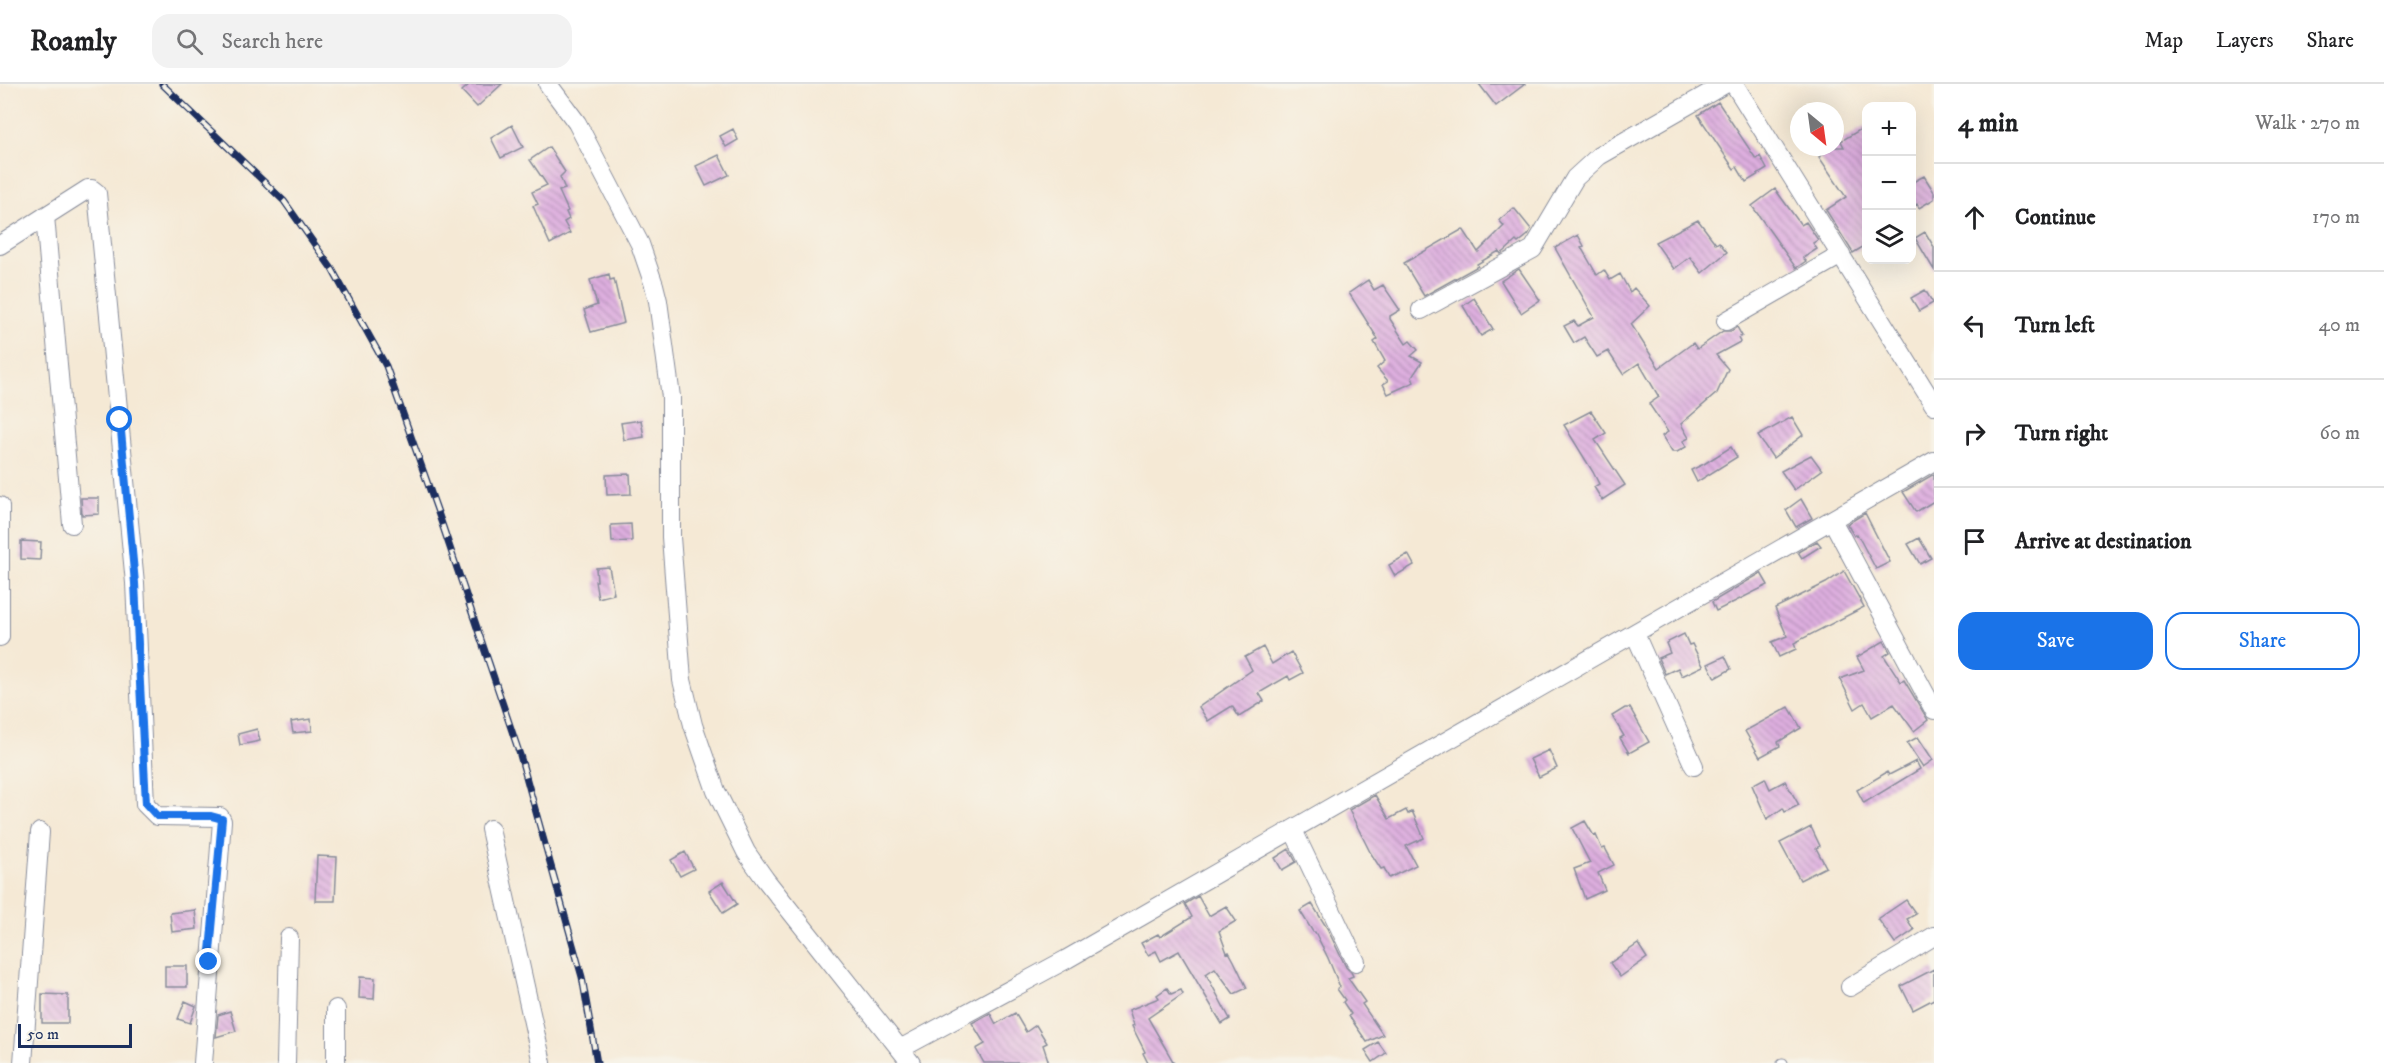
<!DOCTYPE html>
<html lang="en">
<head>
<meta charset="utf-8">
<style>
  body { margin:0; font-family:"IM FELL DW Pica",serif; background:#f2f2f2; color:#202124 }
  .controls { position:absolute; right:18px; top:18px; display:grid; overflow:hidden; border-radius:12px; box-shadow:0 6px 24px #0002 }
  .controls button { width:54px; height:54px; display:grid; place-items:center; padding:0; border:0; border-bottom:2px solid #e0e0e0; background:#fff; color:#202124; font:30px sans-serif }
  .compass { position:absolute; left:1790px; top:18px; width:54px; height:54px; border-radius:50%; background:#fff; box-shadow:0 6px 24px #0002; rotate:151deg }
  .scale { position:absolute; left:18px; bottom:15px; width:114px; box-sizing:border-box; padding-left:6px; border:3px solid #1b2f5e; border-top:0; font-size:16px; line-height:21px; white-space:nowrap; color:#1b2f5e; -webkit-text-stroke:4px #f7f3e8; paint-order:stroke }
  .stop { position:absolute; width:18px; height:18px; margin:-14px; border:4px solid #1a73e8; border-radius:50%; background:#fff }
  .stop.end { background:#1a73e8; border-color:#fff; box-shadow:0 2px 6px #0008 }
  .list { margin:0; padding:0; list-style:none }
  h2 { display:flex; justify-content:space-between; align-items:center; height:78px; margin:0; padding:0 24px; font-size:26px }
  h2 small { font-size:20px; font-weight:400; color:#757577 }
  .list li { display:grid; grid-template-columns:39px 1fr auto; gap:18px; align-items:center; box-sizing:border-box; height:108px; padding:0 24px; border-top:2px solid #e0e0e0 }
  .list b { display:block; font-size:22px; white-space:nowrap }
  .list em { font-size:20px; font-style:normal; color:#757577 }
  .actions { display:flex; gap:12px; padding:18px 24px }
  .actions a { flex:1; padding:14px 0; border:2px solid #1a73e8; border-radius:18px; text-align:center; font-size:21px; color:#1a73e8 }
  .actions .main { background:#1a73e8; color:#fff }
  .icon { flex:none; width:33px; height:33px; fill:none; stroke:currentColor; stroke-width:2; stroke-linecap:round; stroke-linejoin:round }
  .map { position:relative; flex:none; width:1934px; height:979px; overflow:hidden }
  header { display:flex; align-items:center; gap:36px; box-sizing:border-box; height:84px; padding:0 30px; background:#fff; border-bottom:2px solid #e0e0e0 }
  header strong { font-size:28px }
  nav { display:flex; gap:33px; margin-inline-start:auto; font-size:21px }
  .search { width:420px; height:54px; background:#f2f2f2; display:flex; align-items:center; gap:15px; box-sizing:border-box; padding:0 21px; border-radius:18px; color:#757577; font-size:22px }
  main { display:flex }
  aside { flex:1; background:#fff }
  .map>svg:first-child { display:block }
  .building { fill:url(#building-back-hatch) }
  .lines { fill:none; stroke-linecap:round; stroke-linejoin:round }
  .lane-casing { stroke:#888c9a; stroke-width:11 }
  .street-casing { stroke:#888c9a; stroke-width:20 }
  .lane { stroke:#fff; stroke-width:9 }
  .street { stroke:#fff; stroke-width:18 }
  .rail-casing { stroke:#1b2f5e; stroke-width:7 }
  .rail { stroke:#f7f3e8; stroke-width:4.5; stroke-dasharray:14; stroke-linecap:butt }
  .route { stroke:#1a73e8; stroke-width:8 }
</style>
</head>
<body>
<header>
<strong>Roamly</strong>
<div class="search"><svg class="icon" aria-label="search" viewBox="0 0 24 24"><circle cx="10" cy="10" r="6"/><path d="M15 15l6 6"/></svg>Search here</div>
<nav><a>Map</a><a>Layers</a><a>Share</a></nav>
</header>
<main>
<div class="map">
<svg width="1934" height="979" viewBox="0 0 1934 979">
  <defs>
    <pattern id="building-back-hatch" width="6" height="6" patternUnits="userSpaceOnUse" patternTransform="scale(1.5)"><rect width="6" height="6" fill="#deafdf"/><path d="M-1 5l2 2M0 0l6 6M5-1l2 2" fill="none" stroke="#b38fb8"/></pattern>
  </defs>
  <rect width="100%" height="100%" fill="#f7f3e8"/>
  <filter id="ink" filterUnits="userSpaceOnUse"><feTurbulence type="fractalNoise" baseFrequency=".0167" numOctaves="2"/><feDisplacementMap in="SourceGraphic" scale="12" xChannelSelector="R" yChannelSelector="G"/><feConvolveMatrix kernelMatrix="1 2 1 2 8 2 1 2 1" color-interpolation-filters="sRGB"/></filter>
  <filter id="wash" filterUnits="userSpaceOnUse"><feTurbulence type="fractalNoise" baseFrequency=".008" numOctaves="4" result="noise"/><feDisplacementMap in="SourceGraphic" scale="24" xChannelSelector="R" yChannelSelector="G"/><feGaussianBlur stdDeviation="1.35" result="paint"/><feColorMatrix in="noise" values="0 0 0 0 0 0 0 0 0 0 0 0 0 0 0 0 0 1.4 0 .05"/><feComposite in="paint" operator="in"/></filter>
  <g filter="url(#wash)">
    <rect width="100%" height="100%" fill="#f5e9d5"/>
    <g id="blocks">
      <path class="building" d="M470,0H502L477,23L462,7Z
        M1479,0H1525L1496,22Z
        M1718,18L1756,75L1760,72L1767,85L1746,98L1737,83L1734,85L1698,31Z
        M512,41L523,63L501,74L491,54Z
        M1866,42V161L1853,169L1826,126L1846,113L1819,73L1831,63H1844L1841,57Z
        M733,45L738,56L726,63L720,52Z
        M549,63L565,88L560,93L565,105L559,107L568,127L566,128L569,135L564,138L570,149L550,160L533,122L538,120L532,108L547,101L530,76Z
        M719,71L729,91L706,102L696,82Z
        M1924,92L1934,108V115L1919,124L1917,120L1911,123V99Z
        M1775,105L1801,141L1806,138L1818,156L1813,159L1817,165L1803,174L1806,177L1796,184L1752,122Z
        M1514,124L1531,145L1528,151L1518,159L1516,157L1505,167L1501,170L1499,167L1477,180L1478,182L1424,212L1404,179L1463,145L1478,168L1504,142L1499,136Z
        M1698,136L1716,160L1719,158L1727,168L1702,189L1690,173L1674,185L1655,158Z
        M1925,148L1934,163V186L1915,154Z
        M1578,151L1584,162L1581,163L1597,191L1604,186L1610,196L1620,190L1630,208L1634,204L1650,222L1631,240L1659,284L1693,259L1697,265L1723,247H1731L1737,243L1742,252L1738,254L1740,258L1716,271L1728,285L1717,309L1681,340L1689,354L1683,357L1686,363L1677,368H1672L1662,352L1668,348L1649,320L1659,313L1639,279L1623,290L1608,267L1597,273L1584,253L1574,259L1564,242L1574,237L1578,242L1594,233L1555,164Z
        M1519,185L1540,216L1521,229L1501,197Z
        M609,190L610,196L614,195L624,239L591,248L584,226L597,221L590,196Z
        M1368,196L1374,206L1383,201L1400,226L1390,232V235L1406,260L1410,257L1418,266L1411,272L1422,278L1412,293L1414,298L1388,310L1383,300L1388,297L1377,284L1385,277L1374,258L1378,255L1349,209Z
        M1925,206L1933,219L1919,227L1911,214Z
        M1474,214L1493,245L1481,252L1463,222Z
        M1591,327L1606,349L1595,356L1625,401L1602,416L1594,403L1599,400L1593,388L1564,341Z
        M1792,333L1803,351L1773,374L1758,352Z
        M641,336L644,353L624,356L621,339Z
        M1731,363L1737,373L1697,398L1691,386L1704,380Z
        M1811,371L1822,386L1794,406L1781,387Z
        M630,390L631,410L607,411L606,391Z
        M1934,390V417L1916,428L1903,408Z
        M81,414H99V430L82,431Z
        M1801,415L1812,434L1796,443L1786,426Z
        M1865,429L1890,478L1876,485L1857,450L1854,452L1847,440Z
        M631,440L632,457L612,458L611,441Z
        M1919,454L1931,474L1920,480L1908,460Z
        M21,457L41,458L40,476L21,475Z
        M1817,457L1821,462L1802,474L1798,468Z
        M1408,470L1414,481L1395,492L1389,481Z
        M609,483L614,510L598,514L595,497H597L596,484Z
        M1844,487L1864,523L1794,559L1796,565L1779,573L1772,558L1787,552L1775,524L1826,499Z
        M1761,489L1768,501L1716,527L1712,518Z
        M1684,550L1689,561L1692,560L1703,582L1682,592L1678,584L1665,590L1658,574L1670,569L1666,559Z
        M1884,557L1890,568L1884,572L1901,598L1904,596L1928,636L1914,647L1894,620L1872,633L1864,619L1855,625L1840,595L1864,586L1857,573Z
        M1263,563L1272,580L1291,568L1303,589L1290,596L1288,592L1259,609L1264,617L1239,633L1232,622L1208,637L1199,623L1252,586L1245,573Z
        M1725,572L1731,585L1715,594L1708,580Z
        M1789,623L1801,644L1778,658L1780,662L1760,673L1745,647Z
        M1625,624H1630L1649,658L1629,669L1620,654L1624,652L1612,632Z
        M311,635L312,647L293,649L291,638Z
        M257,645L260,657L240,661L238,650Z
        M1918,653L1933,676L1923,683L1907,659Z
        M1549,666L1557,684L1539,693L1530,675Z
        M1916,677L1920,685L1864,719L1857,706L1887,688L1889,691Z
        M1765,694L1770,705L1785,697L1799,721L1785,728L1783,724L1767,735L1752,701Z
        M1375,711L1389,735L1406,726L1408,730L1412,727L1424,754L1406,762L1416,781L1389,794L1384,784L1381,785L1370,768L1349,726Z
        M1585,737L1594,752L1596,751L1602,765L1605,764L1614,781L1598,789L1605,806L1585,815L1574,785L1590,779L1572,744Z
        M1811,743L1820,762L1816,764L1826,783L1800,796L1780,759Z
        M1289,765L1296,778L1282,786L1275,774Z
        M685,768L694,785L680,792L671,776Z
        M317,772L337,773L335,817H315Z
        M723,798L737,820L723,829L709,807Z
        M1198,812L1209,832L1226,822L1236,837L1219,847L1227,869L1229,868L1234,877L1247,904L1234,910L1215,884L1206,890L1230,935L1222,940L1179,867L1161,877L1156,867L1148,871L1141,859L1158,850L1160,853L1192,833L1185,820Z
        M1906,816L1916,830L1907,835L1914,846L1895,859L1878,835Z
        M1312,820L1327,844L1346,883L1351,888L1353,892L1348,894L1365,918L1362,920L1383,951L1367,958L1349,932L1351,930L1343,918L1345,916L1337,905L1340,903L1328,874L1315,848H1313L1300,827Z
        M195,826L197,845L172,848L170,829Z
        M1638,860L1647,874L1620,893L1610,879Z
        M165,882H187V903H165Z
        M1934,885V915L1913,926L1901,902Z
        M360,893L375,894L374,915L359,914Z
        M1167,904L1171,910L1181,906L1183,910L1148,934L1174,979H1148L1143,969L1145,968L1132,942L1134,941L1129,926L1159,914L1157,911Z
        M42,910L68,911V939H42Z
        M185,917L196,922L190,939L178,935Z
        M230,927L236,947L216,953L218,931Z
        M990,929L996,940L1015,929L1026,948L1036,941L1047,959L1043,961L1049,979H984L976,965L985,960L972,939Z
        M1378,958L1386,969L1373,978L1365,966Z"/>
    </g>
  </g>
  <g filter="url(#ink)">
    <use href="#blocks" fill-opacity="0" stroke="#888c9a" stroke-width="1.5"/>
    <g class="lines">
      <g class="lane-casing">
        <path id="lane" d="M1782,979H1783"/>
      </g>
      <g class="street-casing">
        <path id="street" d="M548,0L577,39L640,160L654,201L658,217L671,313V453L682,596L693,641L716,707L746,768L765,795L911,979
          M1734,0L1934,321
          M45,132L72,440
          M0,161L88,105H92L97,109L135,499L145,720L157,732L220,733L222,737L203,979
          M1421,226L1533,165L1575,94L1599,72L1725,0
          M1726,237L1841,171
          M0,422V553
          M1832,436L1934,626
          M1635,550L1694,682
          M490,745L542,979
          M1293,746L1356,878
          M1850,903L1934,852
          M900,965L1067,875L1934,377
          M23,979L40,748
          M286,979L289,854
          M336,979V925"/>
      </g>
      <use href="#lane" class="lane"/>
      <use href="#street" class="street"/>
      <g class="rail-casing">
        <path id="rail" d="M162,0L284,117L332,185L386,282L441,437L520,671L582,893L597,979"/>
      </g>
      <use href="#rail" class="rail"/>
    </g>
  </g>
  <g class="lines" filter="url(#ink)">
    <path class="route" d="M120,336L135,499L146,720L157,732H211L222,735L209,878"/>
  </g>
</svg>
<div class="controls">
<button>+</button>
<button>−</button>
<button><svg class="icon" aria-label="layers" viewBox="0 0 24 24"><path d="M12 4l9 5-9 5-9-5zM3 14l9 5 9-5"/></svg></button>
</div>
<svg class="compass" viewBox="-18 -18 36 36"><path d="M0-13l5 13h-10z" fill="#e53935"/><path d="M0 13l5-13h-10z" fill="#757577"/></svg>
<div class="scale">50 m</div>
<div class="stop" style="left:120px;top:336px"></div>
<div class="stop end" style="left:209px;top:878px"></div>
</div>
<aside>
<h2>4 min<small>Walk · 270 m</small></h2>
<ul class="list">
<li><svg class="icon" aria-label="ahead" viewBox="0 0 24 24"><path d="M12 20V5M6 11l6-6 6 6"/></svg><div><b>Continue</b></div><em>170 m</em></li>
<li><svg class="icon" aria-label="left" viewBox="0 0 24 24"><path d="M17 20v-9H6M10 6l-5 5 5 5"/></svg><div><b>Turn left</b></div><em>40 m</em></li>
<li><svg class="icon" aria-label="right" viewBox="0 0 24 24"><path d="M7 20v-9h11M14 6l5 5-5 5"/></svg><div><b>Turn right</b></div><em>60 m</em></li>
<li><svg class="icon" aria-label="arrive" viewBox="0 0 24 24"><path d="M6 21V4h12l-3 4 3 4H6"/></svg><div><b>Arrive at destination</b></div></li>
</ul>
<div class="actions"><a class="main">Save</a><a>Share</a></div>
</aside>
</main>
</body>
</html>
